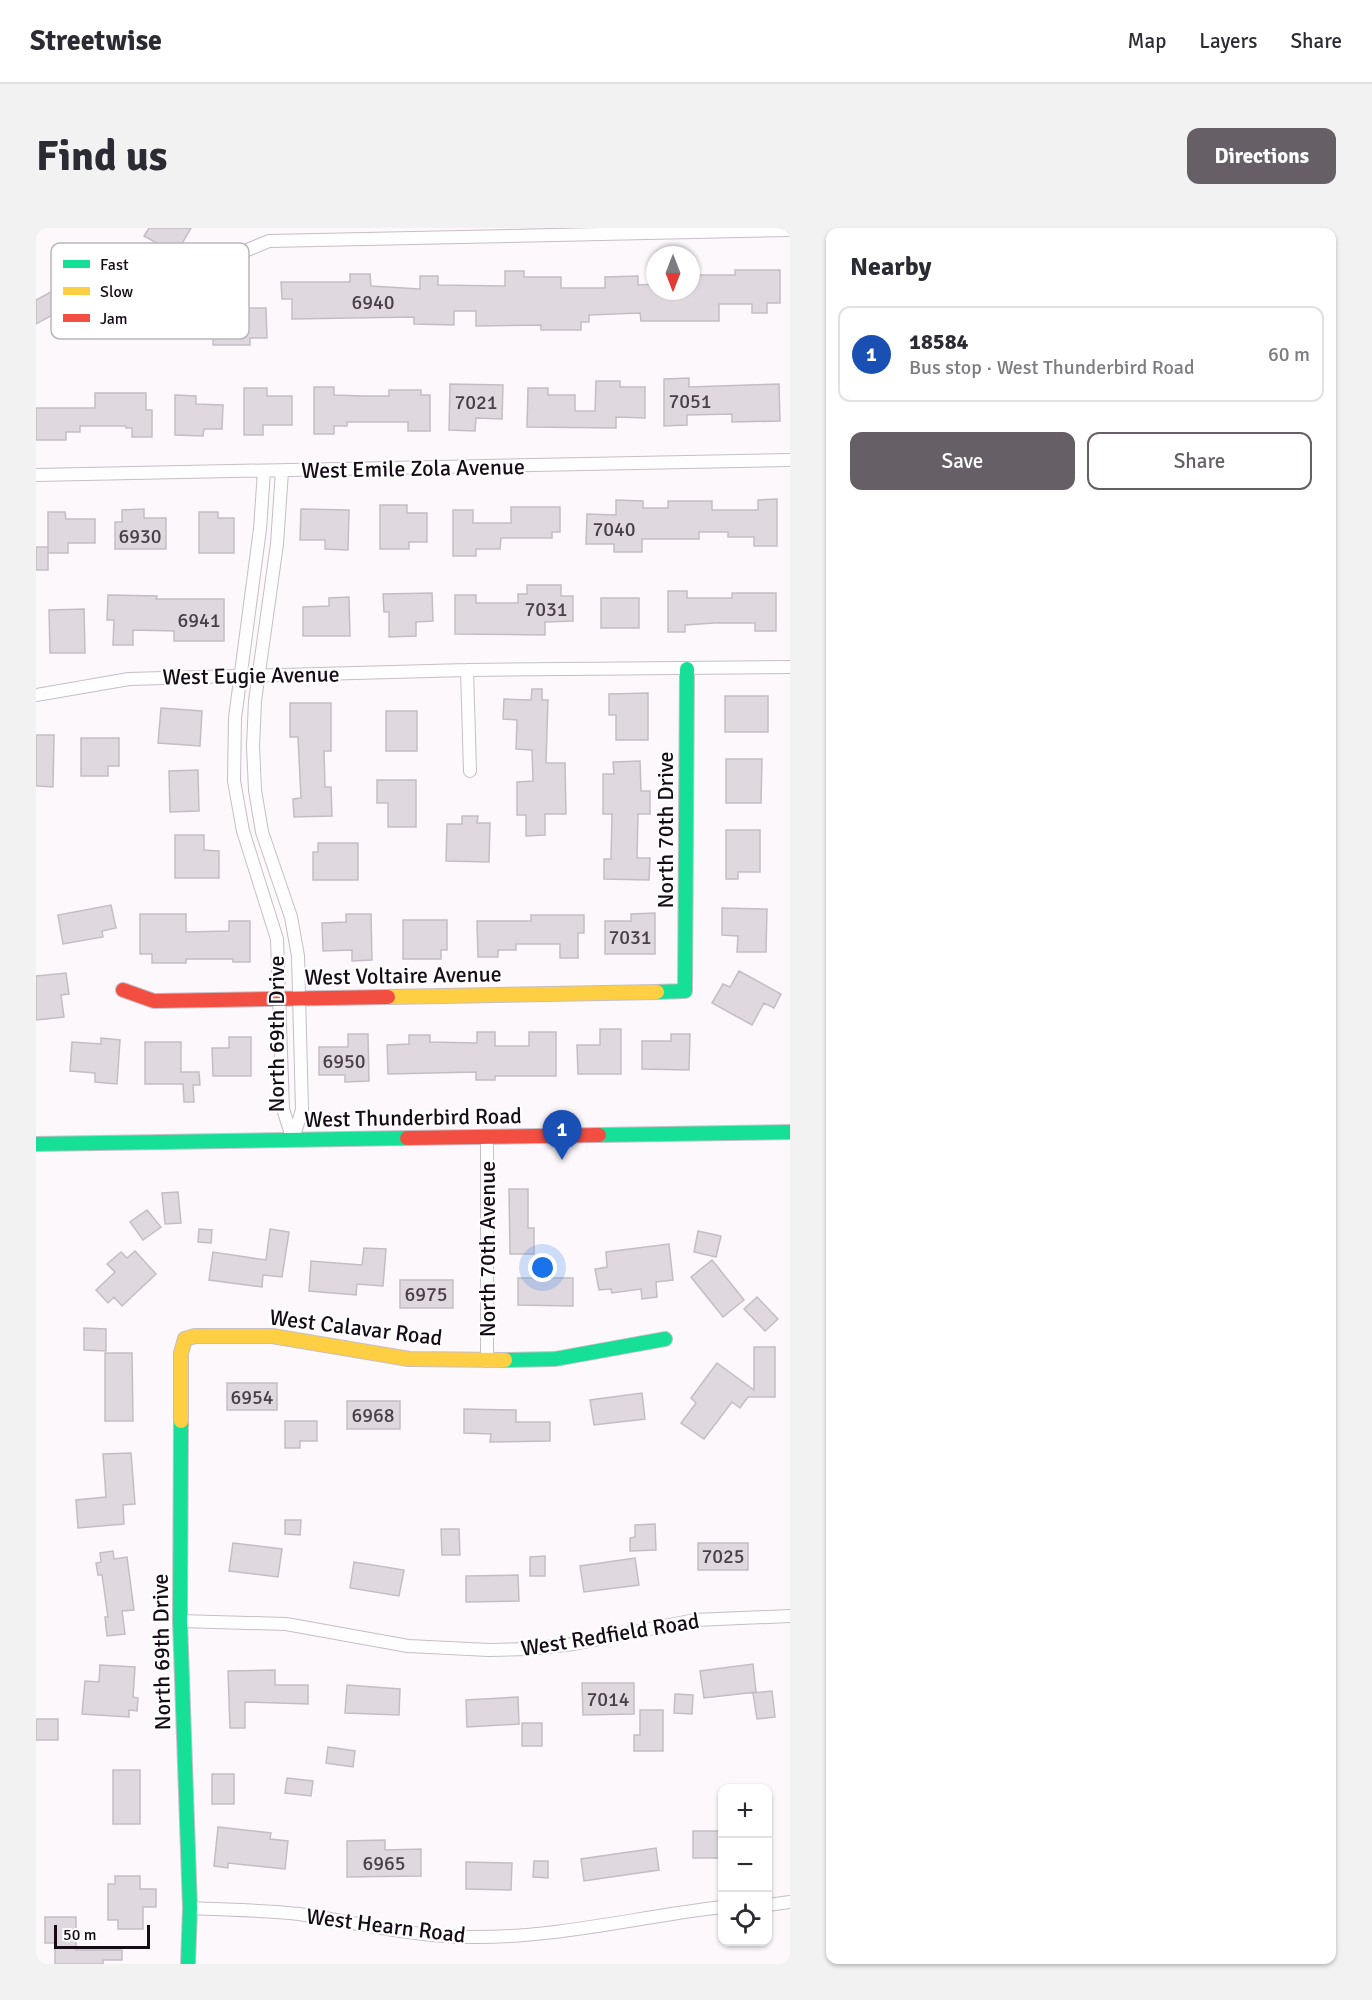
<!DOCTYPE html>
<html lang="en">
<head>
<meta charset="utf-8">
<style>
  body { margin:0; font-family:Signika,sans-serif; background:#f2f2f3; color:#2b2b33 }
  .controls { position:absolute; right:18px; bottom:18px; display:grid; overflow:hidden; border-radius:12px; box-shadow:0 2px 4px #0004 }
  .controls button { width:54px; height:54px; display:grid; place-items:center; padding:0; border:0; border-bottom:2px solid #e1e1e2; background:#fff; color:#2b2b33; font:30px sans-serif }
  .compass { position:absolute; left:610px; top:18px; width:54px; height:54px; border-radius:50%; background:#fff; box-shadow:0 2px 4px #0004; rotate:180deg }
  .scale { position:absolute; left:18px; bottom:15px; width:96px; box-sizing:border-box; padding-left:6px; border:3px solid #160c16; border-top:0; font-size:16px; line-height:21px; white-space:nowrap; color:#160c16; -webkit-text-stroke:4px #fff; paint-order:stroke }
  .you { position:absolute; left:507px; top:1040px; width:21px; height:21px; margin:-15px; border:4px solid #fff; border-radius:50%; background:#1a73e8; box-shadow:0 0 0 9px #1a73e833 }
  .badge { display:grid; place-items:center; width:39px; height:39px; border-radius:50%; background:#665f66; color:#fff; font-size:20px; font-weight:700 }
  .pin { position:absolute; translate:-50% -50px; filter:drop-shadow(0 2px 3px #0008) }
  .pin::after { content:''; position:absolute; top:32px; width:21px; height:18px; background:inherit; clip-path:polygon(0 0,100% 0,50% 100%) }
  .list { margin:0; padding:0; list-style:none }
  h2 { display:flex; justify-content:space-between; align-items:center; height:78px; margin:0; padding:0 24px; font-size:26px }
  h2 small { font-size:20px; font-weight:400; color:#7c7c81 }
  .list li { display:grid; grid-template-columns:39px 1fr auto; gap:18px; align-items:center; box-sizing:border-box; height:96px; margin:0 12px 12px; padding:0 12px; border:2px solid #e1e1e2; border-radius:12px }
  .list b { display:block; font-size:22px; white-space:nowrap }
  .list p { margin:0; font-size:20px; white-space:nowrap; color:#7c7c81 }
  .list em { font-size:20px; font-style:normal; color:#7c7c81 }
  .actions { display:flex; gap:12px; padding:18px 24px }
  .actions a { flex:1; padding:14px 0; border:2px solid #665f66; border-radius:12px; text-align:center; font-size:21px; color:#665f66 }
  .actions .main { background:#665f66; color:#fff }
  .icon { flex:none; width:33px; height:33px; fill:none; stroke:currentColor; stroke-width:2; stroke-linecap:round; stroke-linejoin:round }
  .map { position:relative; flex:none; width:754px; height:1736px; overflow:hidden; border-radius:12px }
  header { display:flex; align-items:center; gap:36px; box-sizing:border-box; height:84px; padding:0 30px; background:#fff; border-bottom:2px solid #e1e1e2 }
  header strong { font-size:28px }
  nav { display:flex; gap:33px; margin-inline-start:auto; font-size:21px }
  .intro { display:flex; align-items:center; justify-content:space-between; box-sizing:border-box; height:144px; padding:0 36px }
  h1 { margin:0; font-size:42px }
  .button { padding:15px 27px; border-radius:12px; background:#665f66; color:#fff; font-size:21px; font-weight:700 }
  main { display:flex; gap:36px; padding:0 36px }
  aside { flex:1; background:#fff; border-radius:12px; box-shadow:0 2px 4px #0004 }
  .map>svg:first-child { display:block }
  .building { fill:#dfd8df; stroke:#c4bec4; stroke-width:1.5 }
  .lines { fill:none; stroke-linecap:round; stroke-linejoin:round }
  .street-casing { stroke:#c6bfc6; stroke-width:14 }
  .fast-casing { stroke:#c6bfc6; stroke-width:16 }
  .slow-casing { stroke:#c6bfc6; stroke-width:16 }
  .jam-casing { stroke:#c6bfc6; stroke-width:16 }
  .street { stroke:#fffeff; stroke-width:12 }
  .fast { stroke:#16e098; stroke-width:14 }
  .slow { stroke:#ffcf43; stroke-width:14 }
  .jam { stroke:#f24e42; stroke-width:14 }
  .labels { text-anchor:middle; stroke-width:4.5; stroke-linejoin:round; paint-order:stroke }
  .number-label { font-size:20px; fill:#483f48 }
  .street-label { font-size:22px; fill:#160c16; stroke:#fff }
  .key { fill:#fff; stroke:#b9b6b9; stroke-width:1.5 }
  .key-label { font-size:16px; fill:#160c16 }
</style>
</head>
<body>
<header>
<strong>Streetwise</strong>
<nav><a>Map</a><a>Layers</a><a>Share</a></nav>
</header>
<div class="intro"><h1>Find us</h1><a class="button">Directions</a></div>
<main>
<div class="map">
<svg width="754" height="1736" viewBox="0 0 754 1736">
  <rect width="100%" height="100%" fill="#fcf8fc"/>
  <path class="building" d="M113,0H155L140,26L108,8Z
    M699,42H744V75H731V85H716V76H683V93H605L604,85L553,87V94H545V102H505V97L440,98V83H418V97L378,96V89L256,91V71H246L245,54H314V46H334L335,58L384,61V48H402V57L469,58V43H488V49H525V60H569V49L602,48V57L619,56V63H655V47H699Z
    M22,60L33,78L0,96V72Z
    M177,80H230L231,110H214V117H177Z
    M653,150V159L743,156L744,193L696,194V186L651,187V197L628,198V151Z
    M560,153H584V159H609V190L580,189V200L491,199L492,160H512V167H539V183H559Z
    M414,156L467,157L466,191L440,190L439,203L413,202Z
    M278,159H298V167L328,168H353V162H385V167H394V203H372V194H311V198H298V206H278Z
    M208,160H231V168H256V197H227V207H208Z
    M59,165H110V182H116V209H96V200H90V198H44V204H30V212H0V180H59Z
    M139,167L160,168V176L187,177L186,201H168L167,208L139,207Z
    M741,271V318H718V309H692V304H663V311H606V324H578V316H550L551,286L580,287V272L607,273V280H632V273H676V282H722V272Z
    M344,277H371V285H391V314H373V321H344Z
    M475,279H524V304H516V310H465L464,321H440V328H417V282H437V295H475Z
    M108,281V290H130V321H79V294H86V282Z
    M265,281L313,282L312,322L289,321V312H264Z
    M12,284H29L30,291H59V315H32V325H12Z
    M163,284H182V290H198V325H163Z
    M0,319H12V342H0Z
    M491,357H525V368H537V393L509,394V407L419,406V367H440V375H482V366H491Z
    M632,363H651V370H696V365H740V403H719V395H678L649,397V404H632Z
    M396,365L397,393L380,394V408L353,409V384H348L347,366Z
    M72,367L121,368L120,371H188V413H138V403L97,402V417H77L78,392H71Z
    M313,369L314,408H267V379L293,378V370Z
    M565,370H603V400H565Z
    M48,381L49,425H14L13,382Z
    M496,461H506V472H512L510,535H529L530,586H509V607L490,608V587H481V554L497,553L496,522L480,521L481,492L467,491L468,471L495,472Z
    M612,465V512H580V487H573V466Z
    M689,468H732V504H689Z
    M254,475H295V523H288L289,559H295L296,588L258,589L257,571L265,570L262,509H254Z
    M125,480L166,483L164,518L122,515Z
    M350,483H381V523H350Z
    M0,507H18L17,559L0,558Z
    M45,510H83V538H72V548H45Z
    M690,531H726L725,575H690Z
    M604,533L605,563H614V586H602L601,630H614L613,652L568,651V631H575L576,586H567V546H578L577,534Z
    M162,542L163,583L134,584L133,543Z
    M341,552H380V599H352V575H341Z
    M426,588H442L441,595H454L453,634L410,633L411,596H426Z
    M690,602H724V644H702V651H690Z
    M139,607H168V622L183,623V650H139Z
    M282,615H322V652H277V624H282Z
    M75,677L80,700L66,703L67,709L27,716L22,687Z
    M686,680L731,681L730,724H701L702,708L686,707Z
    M619,685V726H569V693H595V686Z
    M104,686H150V704L193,703V693H214V734H197V731H150V735H116V726H104Z
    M310,686H335L336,732L316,733V722L287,723L286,695L310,694Z
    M495,687H548V705H542V730H524V716H480V722H462V729H442L441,693H495Z
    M367,692H411V722H405V731H367Z
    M703,743L745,766L738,780L728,775L716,797L676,775L687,756L694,759Z
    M30,745L33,766L25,767L28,789L0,792V748Z
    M564,801H585V846H542L541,817H564Z
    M441,804H459V818H493V804H520V848H459V852H440V844L352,846L351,817L373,816V807H394V814L441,815Z
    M312,806H332L333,853L309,854V847H283V819H312Z
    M635,806H654L653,842L606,841V813H635Z
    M193,809H215V848H177L176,820H193Z
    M65,810L84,812L81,856L59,854V845L34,843L36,814L65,816Z
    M109,814H145V844H163L164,857H157L158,874H148L147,856H109Z
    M473,961H492V1000H498V1026H474Z
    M142,964L145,995L129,996L126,965Z
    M111,982L125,999L107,1012L94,994Z
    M163,1001L176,1002L175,1015L162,1014Z
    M234,1001L253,1004L246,1049L227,1047L226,1059L173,1052L177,1024L230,1032Z
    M662,1003L685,1008L680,1029L658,1024Z
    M633,1016L637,1052L620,1054L621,1069L606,1071L605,1061L576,1065L575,1061L563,1062L559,1041L571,1039L570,1024Z
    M328,1020L350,1021L347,1058L321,1056L320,1067L273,1063L275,1033L326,1037Z
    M99,1023L120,1046L86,1078L78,1069L72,1075L60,1062L79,1044L71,1036L85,1024L91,1030Z
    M676,1032L708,1072L687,1089L655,1049Z
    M482,1050H537V1078L482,1077Z
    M364,1052H417V1080H364Z
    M721,1069L742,1091L729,1103L708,1081Z
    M48,1100L70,1101V1123L48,1122Z
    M718,1119H739V1169H712L704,1180L696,1174L668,1211L645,1195L660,1175L655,1170L681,1135L718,1162Z
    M69,1125H96L97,1193H69Z
    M191,1155H241V1182H191Z
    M606,1165L609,1191L558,1197L554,1172Z
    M311,1173H364V1201H311Z
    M428,1181L480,1182V1194H514V1213L454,1214L455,1206L428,1205Z
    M249,1193H281V1213H264V1220H249Z
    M95,1225L99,1276L87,1277L88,1296L42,1300L40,1272L70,1269L67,1226Z
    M249,1292H265L264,1307L249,1306Z
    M619,1296L620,1322L594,1323V1310L599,1309V1297Z
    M405,1301H423L424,1327H406Z
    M197,1315L246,1321L242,1349L193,1343Z
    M662,1315H712V1342H662Z
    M77,1323L78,1331L91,1329L98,1382L86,1383L89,1406L71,1408L69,1389H72L66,1347H62L60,1335L65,1334L64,1325Z
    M509,1328V1348H494V1329Z
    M599,1330L603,1357L548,1364L544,1338Z
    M318,1334L368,1342L363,1368L314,1360Z
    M482,1347L483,1373L430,1374V1348Z
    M717,1436L720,1464L668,1470L664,1443Z
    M64,1437L99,1439L97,1469L102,1470L101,1483L93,1482V1489L46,1486L49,1453L63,1454Z
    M239,1442V1457H272V1476L209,1474V1500H194L192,1443Z
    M546,1455H598V1486L547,1487Z
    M311,1457L364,1461L363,1487L309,1485Z
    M736,1463L739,1489L721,1491L717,1465Z
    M639,1466L657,1467L656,1486L638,1485Z
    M482,1469L483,1496L431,1499L430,1472Z
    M604,1482H627V1523H598V1507H604Z
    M0,1491H22V1512H0Z
    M486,1495H506V1518H486Z
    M292,1519L319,1523L317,1539L290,1535Z
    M77,1542H104V1596H77Z
    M176,1546H198V1576H176Z
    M251,1550L277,1553L275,1568L249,1565Z
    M182,1599L235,1605L234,1611L252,1613L249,1641L192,1635V1640L178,1638Z
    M657,1603H687V1630H657Z
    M349,1612V1622L385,1621V1648L311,1649V1613Z
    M620,1620L623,1642L548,1653L545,1631Z
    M498,1633H512V1650L497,1649Z
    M430,1634L476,1635L475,1662L430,1661Z
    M79,1648H104V1661H120V1679H107V1701H82V1692H72V1656H79Z
    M9,1689H40V1722H86V1732H67V1736H19V1715H9Z"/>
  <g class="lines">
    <g class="street-casing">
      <path id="street" d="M187,32L233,13L754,2
        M228,243L224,301L199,490L198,553L207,603L241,711L247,881L257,912
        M246,243L241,316L219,473L217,518L219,562L226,604L255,689L262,728L266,882L257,911
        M0,247L754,232
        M431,442L434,543
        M0,467L93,451L431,442L754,439
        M451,1133V908
        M144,1393L250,1396L372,1418L453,1422L492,1421L538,1416L659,1392L754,1388
        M732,1677L754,1674
        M154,1680C191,1682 227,1682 263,1686C318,1694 374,1708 430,1709C517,1711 600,1689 686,1679"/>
    </g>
    <g class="fast-casing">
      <path id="fast" d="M621,764L649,763L651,441
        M563,907L754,904
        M0,916L371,910
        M469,1132L519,1131L629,1111
        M145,1193L144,1393L154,1680L152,1736"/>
    </g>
    <g class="slow-casing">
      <path id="slow" d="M352,769L621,764
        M145,1193V1125L149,1111L159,1108H236L373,1131L469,1132"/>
    </g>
    <g class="jam-casing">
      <path id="jam" d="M87,762L118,773L352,769
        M371,910L563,907"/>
    </g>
    <use href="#street" class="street"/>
    <use href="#fast" class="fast"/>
    <use href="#slow" class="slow"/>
    <use href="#jam" class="jam"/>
  </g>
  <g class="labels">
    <g class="number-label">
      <text x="337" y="81">6940</text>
      <text x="654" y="180">7051</text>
      <text x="440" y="181">7021</text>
      <text x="578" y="308">7040</text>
      <text x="104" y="315">6930</text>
      <text x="510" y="388">7031</text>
      <text x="163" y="399">6941</text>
      <text x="594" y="716">7031</text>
      <text x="308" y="840">6950</text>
      <text x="390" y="1073">6975</text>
      <text x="216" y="1176">6954</text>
      <text x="337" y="1194">6968</text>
      <text x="687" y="1335">7025</text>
      <text x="572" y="1478">7014</text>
      <text x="348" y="1642">6965</text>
    </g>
    <g class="street-label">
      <text transform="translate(377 240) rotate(-1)" y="8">West Emile Zola Avenue</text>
      <text transform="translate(215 447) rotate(-1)" y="8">West Eugie Avenue</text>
      <text transform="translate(629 602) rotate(-90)" y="8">North 70th Drive</text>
      <text transform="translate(367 747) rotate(-1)" y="8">West Voltaire Avenue</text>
      <text transform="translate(240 806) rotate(-90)" y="8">North 69th Drive</text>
      <text transform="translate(377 889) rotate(-1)" y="8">West Thunderbird Road</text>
      <text transform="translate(451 1021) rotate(-90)" y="8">North 70th Avenue</text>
      <text transform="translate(320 1099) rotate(7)" y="8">West Calavar Road</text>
      <text transform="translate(574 1406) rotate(-9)" y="8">West Redfield Road</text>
      <text transform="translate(125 1424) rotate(-91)" y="8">North 69th Drive</text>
      <text transform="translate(350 1697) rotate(7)" y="8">West Hearn Road</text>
    </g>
  </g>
  <rect x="15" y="15" width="198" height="96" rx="9" class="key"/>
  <rect x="27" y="32" width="27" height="8" fill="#16e098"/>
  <rect x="27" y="59" width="27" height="8" fill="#ffcf43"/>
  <rect x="27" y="86" width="27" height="8" fill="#f24e42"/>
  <g class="key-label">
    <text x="64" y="42">Fast</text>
    <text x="64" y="69">Slow</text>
    <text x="64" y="96">Jam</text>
  </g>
</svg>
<div class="controls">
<button>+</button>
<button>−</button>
<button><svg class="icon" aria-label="locate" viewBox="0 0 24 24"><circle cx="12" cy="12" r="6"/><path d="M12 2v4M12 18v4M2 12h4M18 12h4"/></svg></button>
</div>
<svg class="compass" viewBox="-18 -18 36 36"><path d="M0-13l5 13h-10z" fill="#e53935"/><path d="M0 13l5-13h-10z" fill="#7c7c81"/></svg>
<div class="scale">50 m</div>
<div class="you"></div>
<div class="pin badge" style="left:526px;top:932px;background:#1a4fb4">1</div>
</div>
<aside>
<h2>Nearby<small></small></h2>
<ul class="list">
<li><span class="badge" style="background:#1a4fb4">1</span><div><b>18584</b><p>Bus stop · West Thunderbird Road</p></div><em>60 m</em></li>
</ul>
<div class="actions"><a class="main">Save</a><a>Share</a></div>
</aside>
</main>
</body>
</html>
